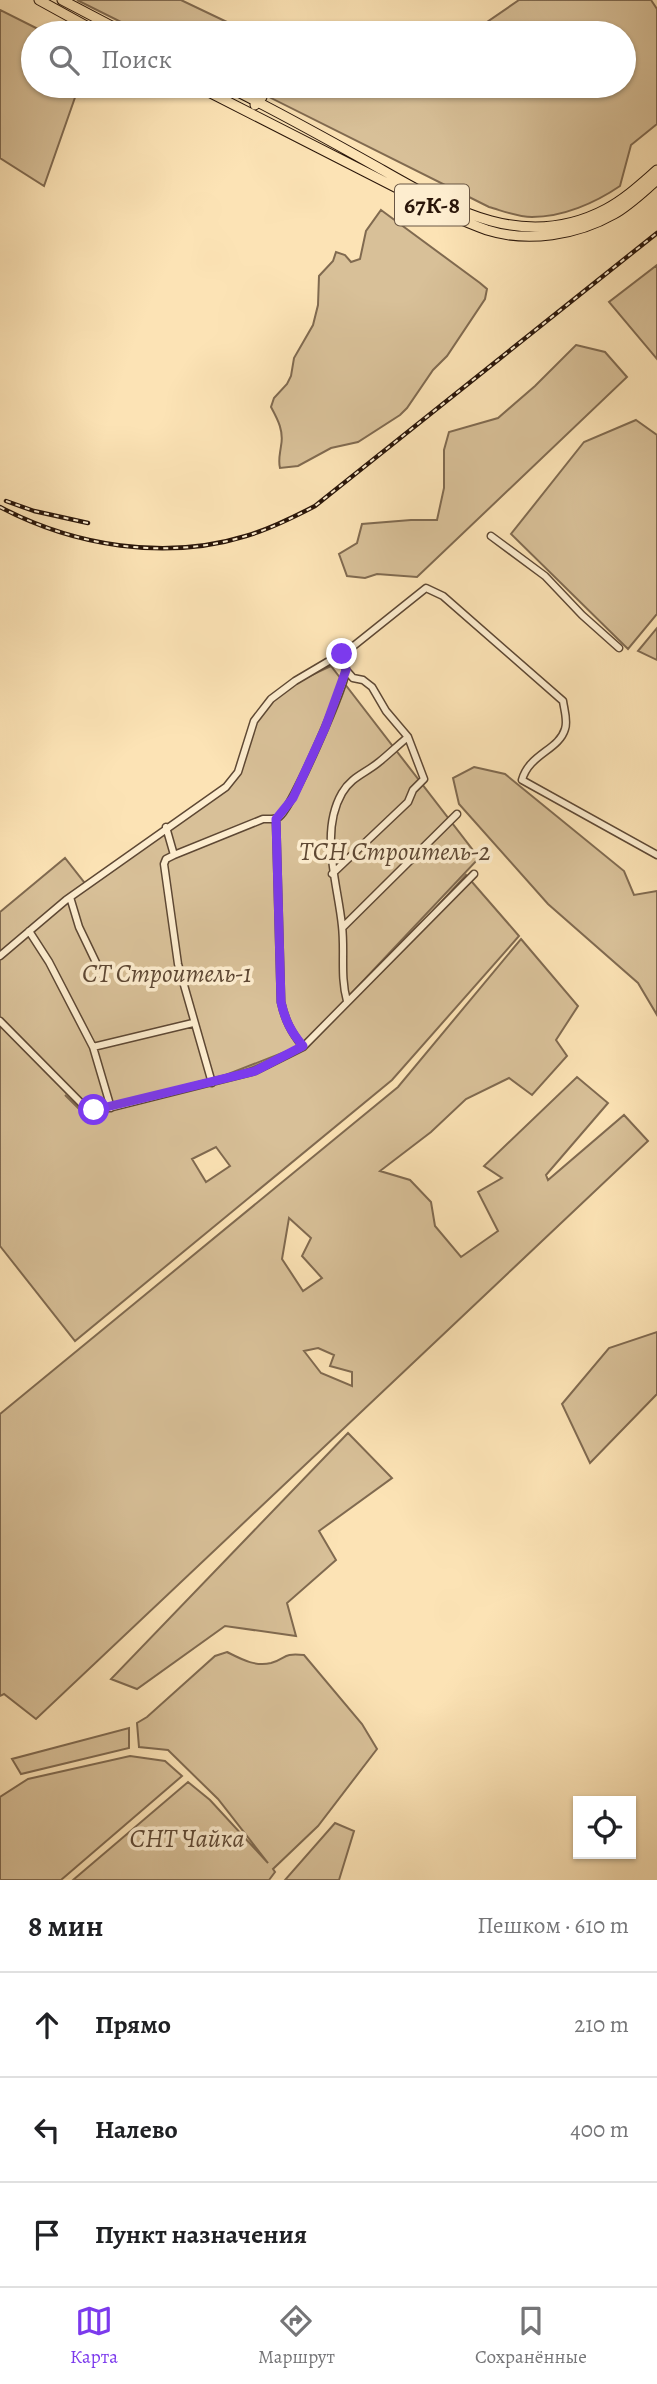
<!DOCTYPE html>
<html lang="ru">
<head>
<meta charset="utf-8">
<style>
  body { margin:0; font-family:Alegreya,serif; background:#f6f6f6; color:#202124 }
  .controls { position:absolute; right:21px; bottom:21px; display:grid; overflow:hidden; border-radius:0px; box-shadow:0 2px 5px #0004 }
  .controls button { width:63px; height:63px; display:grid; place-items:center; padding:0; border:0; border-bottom:2px solid #e0e0e0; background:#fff; color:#202124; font:35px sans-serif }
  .stop { position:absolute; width:21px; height:21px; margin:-16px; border:5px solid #7c3aed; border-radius:50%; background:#fff }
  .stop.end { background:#7c3aed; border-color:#fff; box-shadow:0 2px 7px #0008 }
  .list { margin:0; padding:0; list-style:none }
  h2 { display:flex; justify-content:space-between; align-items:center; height:91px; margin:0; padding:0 28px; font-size:30px }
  h2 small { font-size:23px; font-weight:400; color:#757577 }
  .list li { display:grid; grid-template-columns:46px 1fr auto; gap:21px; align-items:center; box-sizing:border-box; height:105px; padding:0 28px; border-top:2px solid #e0e0e0 }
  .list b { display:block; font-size:26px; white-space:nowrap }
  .list em { font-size:23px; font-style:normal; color:#757577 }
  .icon { flex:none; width:38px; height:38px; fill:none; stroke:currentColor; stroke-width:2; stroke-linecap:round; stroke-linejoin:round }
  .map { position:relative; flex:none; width:657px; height:1880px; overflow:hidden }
  .search { position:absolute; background:#fff; box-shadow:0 2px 5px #0004; left:21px; right:21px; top:21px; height:77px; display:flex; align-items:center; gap:18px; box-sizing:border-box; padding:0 24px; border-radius:38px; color:#757577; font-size:26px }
  .sheet { height:406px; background:#fff }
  nav { display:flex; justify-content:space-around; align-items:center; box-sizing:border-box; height:98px; border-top:2px solid #e0e0e0; background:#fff; font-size:19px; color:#757577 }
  nav a { display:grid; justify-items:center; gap:4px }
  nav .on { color:#7c3aed }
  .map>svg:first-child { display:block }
  .green { fill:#d8c098; stroke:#806a50; stroke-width:2; fill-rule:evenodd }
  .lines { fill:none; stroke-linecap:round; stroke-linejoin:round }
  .street-casing { stroke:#5e4834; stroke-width:9 }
  .primary-casing { stroke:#291509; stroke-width:11 }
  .street { stroke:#fdedcf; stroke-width:6 }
  .primary { stroke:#fce3b5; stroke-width:9 }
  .rail-casing { stroke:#291509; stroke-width:4.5 }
  .rail { stroke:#fdedcf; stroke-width:2; stroke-dasharray:5; stroke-linecap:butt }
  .route { stroke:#7c3aed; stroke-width:9 }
  .labels { text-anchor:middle; stroke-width:7; stroke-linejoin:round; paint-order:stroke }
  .shield { fill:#fdedcf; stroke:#695644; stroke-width:2 }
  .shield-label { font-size:24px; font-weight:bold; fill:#291509 }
  .park-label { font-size:26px; font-style:italic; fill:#5e4834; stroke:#fdedcf }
</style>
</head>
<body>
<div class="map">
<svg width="657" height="1880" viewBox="0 0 657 1880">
  <rect width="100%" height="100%" fill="#fce3b5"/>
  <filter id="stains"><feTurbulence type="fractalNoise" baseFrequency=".00286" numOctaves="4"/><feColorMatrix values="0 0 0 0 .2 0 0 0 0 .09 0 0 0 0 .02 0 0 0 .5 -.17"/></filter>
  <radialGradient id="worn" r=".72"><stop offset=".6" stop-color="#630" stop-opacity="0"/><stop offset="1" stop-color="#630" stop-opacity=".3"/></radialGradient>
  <path class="green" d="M77,0H181L250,33H143Z
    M519,0H651L657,9V124L631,145L620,186C595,203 563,217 532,217C517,217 503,211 489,207L247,86H358L379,96L395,86H624V33H471Z
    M0,10L46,33H33V86H79L44,186L0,158Z
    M381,210L480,283L487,289L485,299L447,356L433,370L407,408L400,415L358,442L331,448L298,466L280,468C278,460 280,454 281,446C284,431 278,420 271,407L274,398L287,384L291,376L294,358L313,325L318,305L319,276L333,261L336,252L345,255L351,262L360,259L366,231Z
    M657,265V359L609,302Z
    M576,345L605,352L627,377L417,577L377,574L365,578L347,576L339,554L357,543L362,524L411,520H437L444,488V450L449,432L498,418L535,386Z
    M636,420L657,435V614L628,649L511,534L584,442Z
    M657,628V660L638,651Z
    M331,666L479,858L347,998C341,975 346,952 344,928C339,873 315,828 356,778L353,776C316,825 334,871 341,926C344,952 338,976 345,1001L300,1046L213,1080L85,1113L65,1095L85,1115L212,1083L303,1047L353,998L466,875L519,936L392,1080L75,1341L0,1246V912L65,858L88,887L165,830L174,857L263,821L278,819L295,798L310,764L292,797L275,817H263L175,853L168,828C191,813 221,798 237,776C247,761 247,740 254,724C268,693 303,679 331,666ZM216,1147L230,1166L206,1182L192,1159Z
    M474,767L505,774L624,871L634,895L657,891V1015L638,983L548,904L459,804L453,778Z
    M521,939L578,1006L556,1040L567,1056L532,1095L509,1078L466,1099L431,1132L380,1171L410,1180L431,1202L435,1226L461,1257L498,1231L478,1192L502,1178L484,1166L577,1077L608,1103L546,1175L548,1180L624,1115L648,1141L36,1719L4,1694L0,1696V1414L398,1087ZM289,1218L311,1238L302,1256L322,1278L303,1291L282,1259ZM318,1348L334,1355L330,1366L352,1372V1386L321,1373L304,1351Z
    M657,1332V1394L590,1463L562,1404L609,1348Z
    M348,1433L392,1478L319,1531L336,1560L287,1603L296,1636L225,1626L137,1689L111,1679Z
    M227,1652C241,1659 255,1667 271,1663C288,1658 281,1653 304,1655L362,1724L377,1749L318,1826L273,1869L275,1872L269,1880H73L188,1782L210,1800L268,1863L218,1799L168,1750L139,1747L137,1723L147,1717L215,1656Z
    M129,1728V1748L21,1774L12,1759Z
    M130,1756L165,1761L182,1776L61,1880H0V1797L28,1779Z
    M335,1823L354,1831L339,1880H285Z"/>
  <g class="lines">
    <g class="street-casing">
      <path id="street" d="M491,536L545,576L582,615L619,648
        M276,819L281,1002C285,1020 291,1032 303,1047
        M166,827L174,855
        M332,874L408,802L413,790L424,779L408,737L386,711L372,687L363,680L353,678L346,670
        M70,897L79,927L102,975
        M343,927L457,814
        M29,931L49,962L93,1047L111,1108
        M0,956L66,900L226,787L238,772L254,721L271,699L295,681L351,648L426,588L443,596L563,701C564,709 568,721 565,729C559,750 529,754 522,780L657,855
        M347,1001C340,976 345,952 342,926C338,884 319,833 342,793C351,777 366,773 379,762C389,754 398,745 408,737
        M0,1021L82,1104L94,1110H101L255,1071L303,1047L474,874
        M93,1047L193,1023
        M212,1083L178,964L164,864L166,859L174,855L263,819C269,819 274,820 279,817C292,808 345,686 346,670C346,665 343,658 342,654"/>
    </g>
    <g class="primary-casing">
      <path id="primary" d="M39,0L99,33
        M62,0L125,33
        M197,86L446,213C459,219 473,225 487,230C528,243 577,235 614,214C630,205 644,191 657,180
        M226,86C277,111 327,139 377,167C449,208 523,253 606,209C625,199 641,184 657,170
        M255,105L262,97L264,86"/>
    </g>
    <use href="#street" class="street"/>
    <use href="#primary" class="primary"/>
    <g class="rail-casing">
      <path id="rail" d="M6,501L34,511L88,523
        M0,507C74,546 165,561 246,536C270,529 292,518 315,506L657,233"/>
    </g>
    <use href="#rail" class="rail"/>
  </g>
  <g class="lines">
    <path class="route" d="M94,1110L255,1071L303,1046C291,1032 285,1020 281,1002L276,819L293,798L325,728L346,670L342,654"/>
  </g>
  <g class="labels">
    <rect class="shield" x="395" y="184.5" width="74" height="41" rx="5"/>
    <g class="shield-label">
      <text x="432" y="213">67К-8</text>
    </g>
    <g class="park-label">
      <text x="395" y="860">ТСН Строитель-2</text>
      <text x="167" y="982">СТ Строитель-1</text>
      <text x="187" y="1847">СНТ Чайка</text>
    </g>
  </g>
  <rect width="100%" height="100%" filter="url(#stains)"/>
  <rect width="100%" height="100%" fill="url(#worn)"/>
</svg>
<div class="controls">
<button><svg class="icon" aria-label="locate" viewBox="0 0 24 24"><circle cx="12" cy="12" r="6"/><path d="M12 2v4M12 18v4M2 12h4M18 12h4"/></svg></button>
</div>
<div class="stop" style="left:94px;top:1110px"></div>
<div class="stop end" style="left:342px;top:654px"></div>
<div class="search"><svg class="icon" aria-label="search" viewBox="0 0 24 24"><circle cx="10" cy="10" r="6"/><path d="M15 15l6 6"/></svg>Поиск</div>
</div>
<section class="sheet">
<h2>8 мин<small>Пешком · 610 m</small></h2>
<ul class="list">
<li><svg class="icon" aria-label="ahead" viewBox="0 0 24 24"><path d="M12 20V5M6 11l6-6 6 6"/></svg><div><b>Прямо</b></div><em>210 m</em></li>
<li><svg class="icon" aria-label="left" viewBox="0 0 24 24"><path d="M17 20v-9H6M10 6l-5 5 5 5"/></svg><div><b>Налево</b></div><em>400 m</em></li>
<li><svg class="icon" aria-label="arrive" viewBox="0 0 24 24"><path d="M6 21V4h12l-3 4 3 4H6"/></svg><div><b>Пункт назначения</b></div></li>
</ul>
</section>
<nav>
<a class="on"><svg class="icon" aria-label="map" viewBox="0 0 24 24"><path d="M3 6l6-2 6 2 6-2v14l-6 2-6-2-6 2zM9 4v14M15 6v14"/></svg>Карта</a>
<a><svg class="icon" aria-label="directions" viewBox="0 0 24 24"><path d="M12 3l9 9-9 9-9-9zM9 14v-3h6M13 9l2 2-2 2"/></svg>Маршрут</a>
<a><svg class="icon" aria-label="saved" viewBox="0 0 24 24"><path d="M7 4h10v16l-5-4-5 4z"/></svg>Сохранённые</a>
</nav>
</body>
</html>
